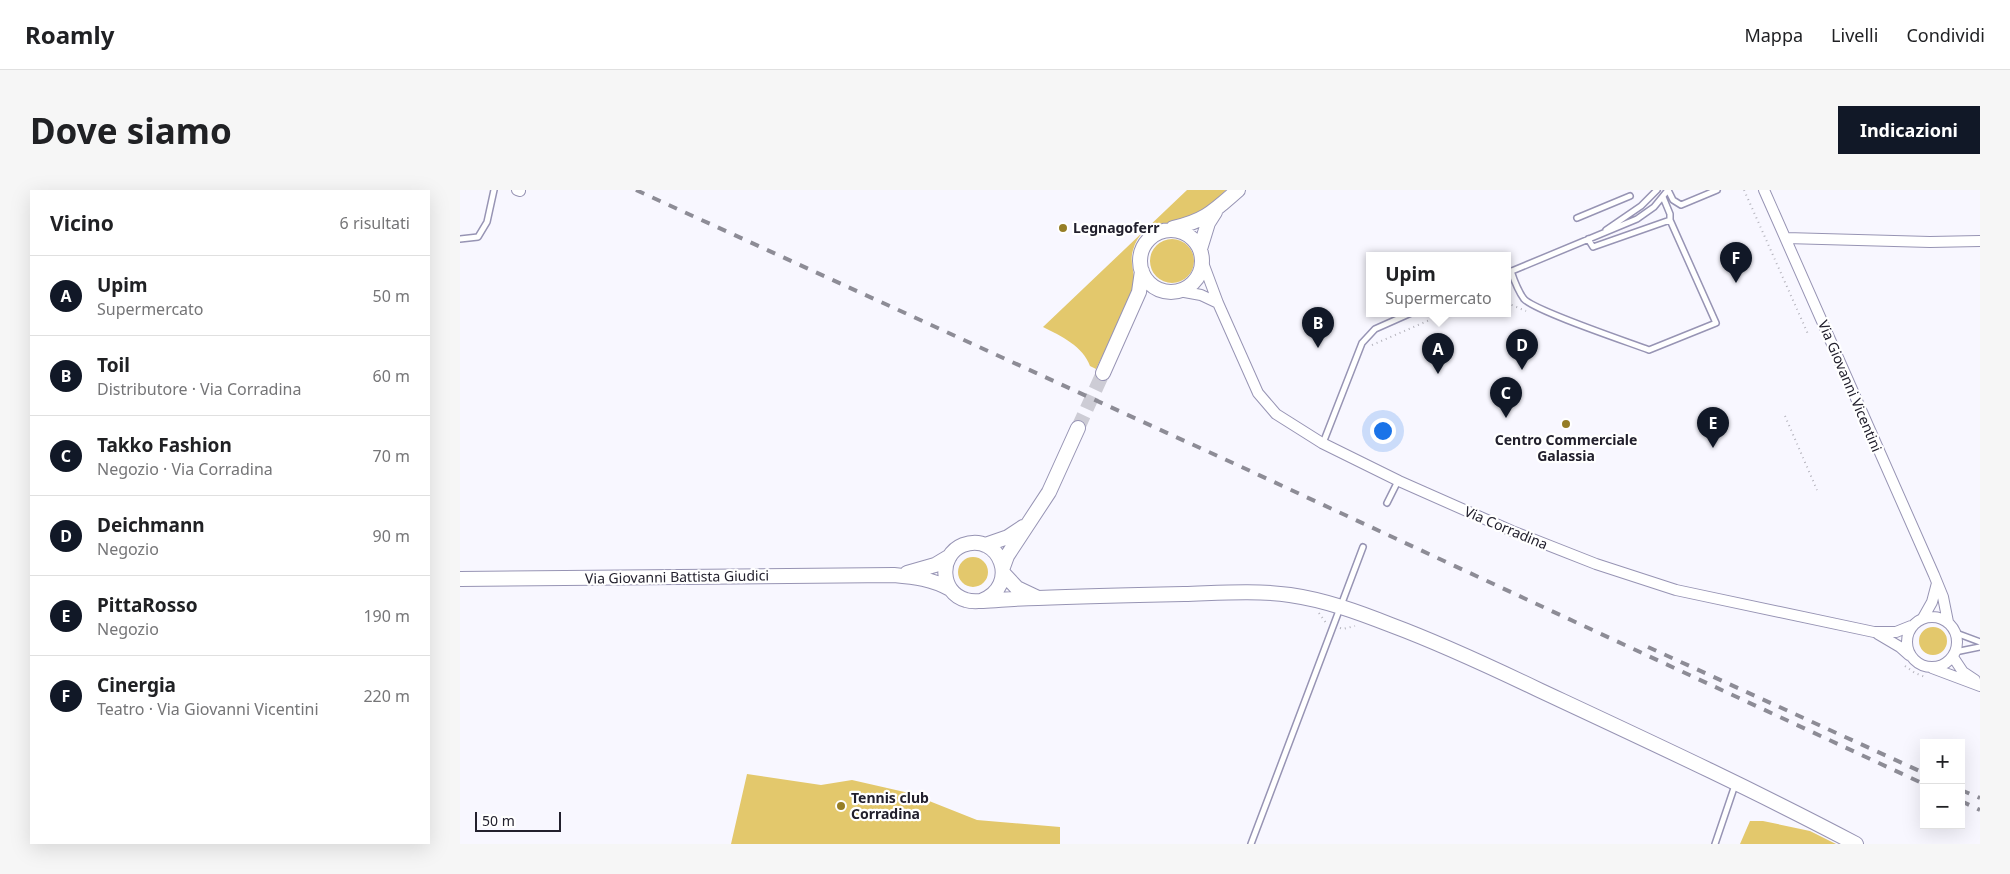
<!DOCTYPE html>
<html lang="it">
<head>
<meta charset="utf-8">
<style>
  body { margin:0; font-family:"Noto Sans",sans-serif; background:#f6f6f6; color:#202124 }
  .controls { position:absolute; right:15px; bottom:15px; display:grid; overflow:hidden; border-radius:0px; box-shadow:0 5px 20px #0002 }
  .controls button { width:45px; height:45px; display:grid; place-items:center; padding:0; border:0; border-bottom:1px solid #e0e0e0; background:#fff; color:#202124; font:25px sans-serif }
  .scale { position:absolute; left:15px; bottom:12px; width:86px; box-sizing:border-box; padding-left:5px; border:2px solid #22202d; border-top:0; font-size:14px; line-height:18px; white-space:nowrap; color:#22202d; -webkit-text-stroke:4px #fff; paint-order:stroke }
  .you { position:absolute; left:922px; top:240px; width:18px; height:18px; margin:-12px; border:4px solid #fff; border-radius:50%; background:#1a73e8; box-shadow:0 0 0 8px #1a73e833 }
  .badge { display:grid; place-items:center; width:32px; height:32px; border-radius:50%; background:#111827; color:#fff; font-size:16px; font-weight:700 }
  .pin { position:absolute; translate:-50% -41px; filter:drop-shadow(0 1px 2px #0008) }
  .pin::after { content:''; position:absolute; top:26px; width:18px; height:15px; background:inherit; clip-path:polygon(0 0,100% 0,50% 100%) }
  .popup { position:absolute; left:906px; top:62px; width:145px; height:65px; box-sizing:border-box; display:grid; place-content:center; border-radius:0px; background:#fff; filter:drop-shadow(0 1px 4px #0005); font-size:16px; white-space:nowrap; color:#757577 }
  .popup b { font-size:19px; color:#202124 }
  .popup::after { content:''; position:absolute; left:50%; top:100%; margin-left:-10px; border:10px solid transparent; border-top-color:#fff }
  .list { margin:0; padding:0; list-style:none }
  h2 { display:flex; justify-content:space-between; align-items:center; height:65px; margin:0; padding:0 20px; font-size:21px }
  h2 small { font-size:16px; font-weight:400; color:#757577 }
  .list li { display:grid; grid-template-columns:32px 1fr auto; gap:15px; align-items:center; box-sizing:border-box; height:80px; padding:0 20px; border-top:1px solid #e0e0e0 }
  .list b { display:block; font-size:19px; white-space:nowrap }
  .list p { margin:0; font-size:16px; white-space:nowrap; color:#757577 }
  .list em { font-size:16px; font-style:normal; color:#757577 }
  .map { position:relative; flex:none; width:1520px; height:654px; overflow:hidden; border-radius:0px }
  header { display:flex; align-items:center; gap:30px; box-sizing:border-box; height:70px; padding:0 25px; background:#fff; border-bottom:1px solid #e0e0e0 }
  header strong { font-size:24px }
  nav { display:flex; gap:28px; margin-inline-start:auto; font-size:18px }
  .intro { display:flex; align-items:center; justify-content:space-between; box-sizing:border-box; height:120px; padding:0 30px }
  h1 { margin:0; font-size:35px }
  .button { padding:12px 22px; border-radius:0px; background:#111827; color:#fff; font-size:18px; font-weight:700 }
  main { display:flex; gap:30px; padding:0 30px }
  aside { flex:1; background:#fff; border-radius:0px; box-shadow:0 5px 20px #0002 }
  .map>svg:first-child { display:block }
  .green { fill:#e3c86c }
  .lines { fill:none; stroke-linecap:round; stroke-linejoin:round }
  .secondary-tunnel { stroke:#cdccd5; stroke-width:14; stroke-dasharray:14 7; stroke-linecap:butt }
  .service-casing { stroke:#9794b4; stroke-width:8 }
  .minor-casing { stroke:#9794b4; stroke-width:12 }
  .secondary-casing { stroke:#9794b4; stroke-width:16 }
  .path { stroke:#b4b3bc; stroke-width:2; stroke-dasharray:1 4; stroke-linecap:butt }
  .service { stroke:#fff; stroke-width:5 }
  .minor { stroke:#fff; stroke-width:10 }
  .secondary { stroke:#fff; stroke-width:14 }
  .rail { stroke:#8d8c96; stroke-width:4; stroke-dasharray:9 9; stroke-linecap:butt }
  .poi-dot { fill:#967e26; stroke:#fff; stroke-width:2 }
  .labels { text-anchor:middle; stroke-width:4.5; stroke-linejoin:round; paint-order:stroke }
  .poi-label { font-size:14px; font-weight:bold; fill:#22202d; stroke:#fff; text-anchor:start }
  .street-label { font-size:14px; fill:#22202d; stroke:#fff }
</style>
</head>
<body>
<header>
<strong>Roamly</strong>
<nav><a>Mappa</a><a>Livelli</a><a>Condividi</a></nav>
</header>
<div class="intro"><h1>Dove siamo</h1><a class="button">Indicazioni</a></div>
<main>
<aside>
<h2>Vicino<small>6 risultati</small></h2>
<ul class="list">
<li><span class="badge">A</span><div><b>Upim</b><p>Supermercato</p></div><em>50 m</em></li>
<li><span class="badge">B</span><div><b>Toil</b><p>Distributore · Via Corradina</p></div><em>60 m</em></li>
<li><span class="badge">C</span><div><b>Takko Fashion</b><p>Negozio · Via Corradina</p></div><em>70 m</em></li>
<li><span class="badge">D</span><div><b>Deichmann</b><p>Negozio</p></div><em>90 m</em></li>
<li><span class="badge">E</span><div><b>PittaRosso</b><p>Negozio</p></div><em>190 m</em></li>
<li><span class="badge">F</span><div><b>Cinergia</b><p>Teatro · Via Giovanni Vicentini</p></div><em>220 m</em></li>
</ul>
</aside>
<div class="map">
<svg width="1520" height="654" viewBox="0 0 1520 654">
  <rect width="100%" height="100%" fill="#f8f7ff"/>
  <path class="green" d="M727,0H766C758,7 744,24 734,28C710,37 683,27 673,60C670,70 673,78 674,87C675,92 673,98 673,103L636,179L630,176C623,156 601,146 583,137Z
    M690 71a22 22 0 1 1 44 0a22 22 0 1 1-44 0Z
    M498 382a15 15 0 1 1 30 0a15 15 0 1 1-30 0Z
    M1459 451a14 14 0 1 1 28 0a14 14 0 1 1-28 0Z
    M287,584L361,595L392,590L449,603L517,630L600,637V654H271Z
    M1290,631H1303L1350,641L1376,654H1280Z"/>
  <g class="lines">
    <path class="secondary-tunnel" d="M618,238L643,183"/>
    <g class="service-casing">
      <path id="service" d="M1208,0L1213,10L1221,15L1257,0
        M1203,7L1210,24V30
        M1117,28L1170,6
        M1146,40L1181,16L1197,0
        M0,49L18,47L27,32L34,0
        M1051,81C1054,90 1058,101 1064,109C1075,121 1168,152 1189,160L1256,133L1210,30L1133,57L1128,49
        M1047,83L1177,29L1194,17L1208,0
        M863,253L902,153L915,139L951,123
        M927,313L938,291
        M1496,443L1520,452
        M1495,462L1520,457
        M791,654L903,357
        M1255,654L1275,595"/>
    </g>
    <g class="minor-casing">
      <path id="minor" d="M57,0L60,1
        M1304,0L1474,385L1483,407L1488,432
        M1326,48L1470,52L1520,51
        M742,70L758,113L798,203L816,224L862,253L939,291L1052,341L1136,374L1216,400L1414,442H1436L1451,436
        M719,101L741,105L758,113
        M1447 452a25 25 0 1 1 50 0a25 25 0 1 1-50 0Z
        M1463,428L1472,412L1477,393
        M1418,444L1440,457L1449,465
        M1493,467L1503,482L1515,490
        M1472,478L1520,496"/>
    </g>
    <g class="secondary-casing">
      <path id="secondary" d="M713,38C745,31 754,21 778,0
        M680 71a31 31 0 1 1 62 0a31 31 0 1 1-62 0Z
        M740,59L748,33L755,22
        M643,183L679,102L682,81
        M525,355L548,347L563,337
        M543,377L547,366L589,302L618,238
        M447,383L475,375L490,366
        M543,383L557,398L576,407
        M0,389L434,385C455,387 472,389 490,399
        M521,411C561,396 540,341 503,355C478,365 480,403 506,410C512,412 517,411 523,411C541,410 560,408 578,408C627,406 675,405 724,404C759,403 795,400 830,405C865,410 898,422 931,435C982,454 1031,477 1079,500C1186,550 1292,599 1396,654"/>
    </g>
    <path class="path" d="M1284,0L1348,144
      M1047,113L1066,121
      M912,155L986,123
      M1325,226L1357,300
      M859,423L866,433
      M880,438L883,439L895,436
      M1445,476L1455,483L1465,487"/>
    <use href="#service" class="service"/>
    <use href="#minor" class="minor"/>
    <use href="#secondary" class="secondary"/>
    <path class="rail" d="M176,0L786,279L1464,594
      M1188,457L1464,583
      M1501,600L1520,608
      M1501,611L1520,620"/>
  </g>
  <g class="poi-dot">
    <circle cx="603" cy="38" r="5"/>
    <circle cx="1106" cy="234" r="5"/>
    <circle cx="381" cy="616" r="5"/>
  </g>
  <g class="labels">
    <g class="poi-label">
      <text x="613" y="43">Legnagoferr</text>
      <text x="1106" y="255" text-anchor="middle">Centro Commerciale<tspan x="1106" dy="16">Galassia</tspan></text>
      <text x="391" y="613">Tennis club<tspan x="391" dy="16">Corradina</tspan></text>
    </g>
    <g class="street-label">
      <text transform="translate(1390 196) rotate(67)" y="5">Via Giovanni Vicentini</text>
      <text transform="translate(1046 338) rotate(23)" y="5">Via Corradina</text>
      <text transform="translate(217 387) rotate(-1)" y="5">Via Giovanni Battista Giudici</text>
    </g>
  </g>
</svg>
<div class="controls">
<button>+</button>
<button>−</button>
</div>
<div class="scale">50 m</div>
<div class="you"></div>
<div class="pin badge" style="left:978px;top:184px">A</div>
<div class="popup"><b>Upim</b>Supermercato</div>
<div class="pin badge" style="left:858px;top:158px">B</div>
<div class="pin badge" style="left:1046px;top:228px">C</div>
<div class="pin badge" style="left:1062px;top:180px">D</div>
<div class="pin badge" style="left:1253px;top:258px">E</div>
<div class="pin badge" style="left:1276px;top:93px">F</div>
</div>
</main>
</body>
</html>
